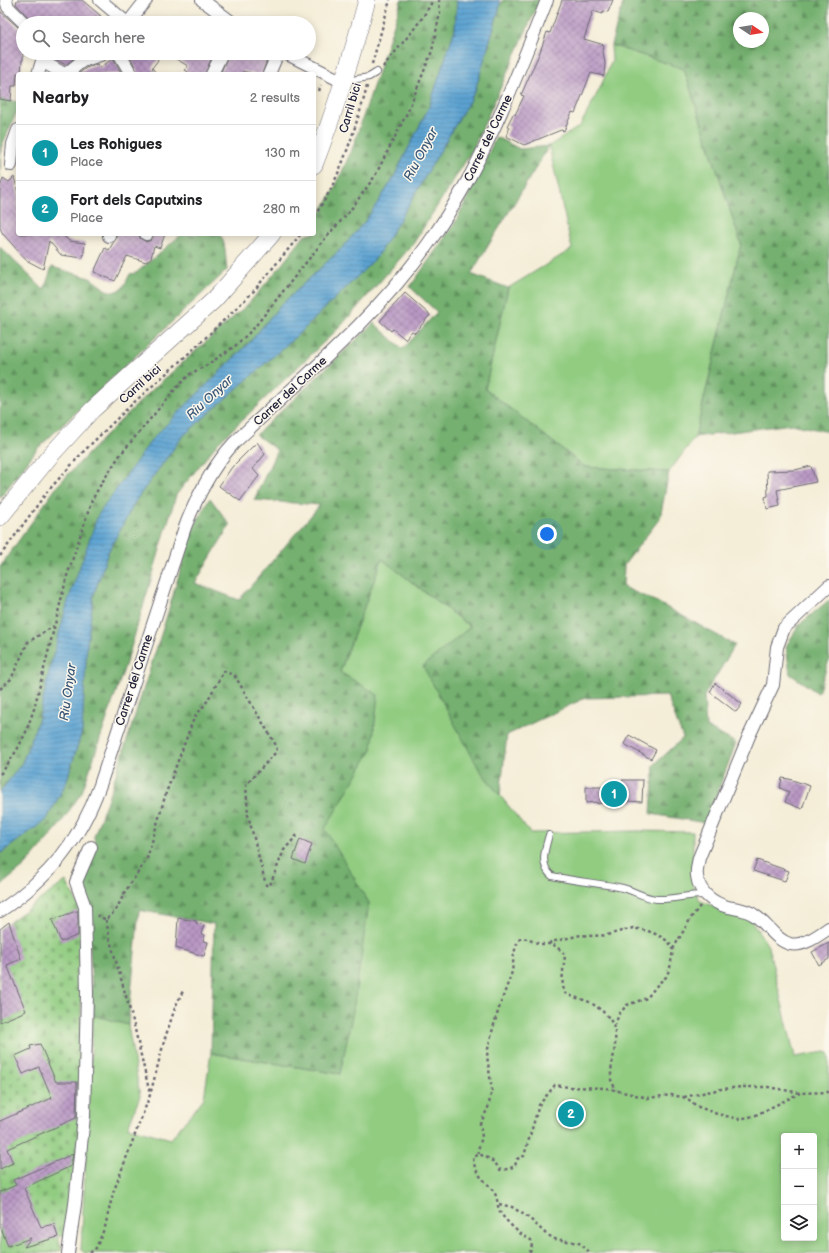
<!DOCTYPE html>
<html lang="en">
<head>
<meta charset="utf-8">
<style>
  body { margin:0; font-family:"Balsamiq Sans",sans-serif; background:#f2f2f2; color:#202124 }
  .controls { position:absolute; right:12px; bottom:12px; display:grid; overflow:hidden; border-radius:4px; box-shadow:0 2px 10px #0003 }
  .controls button { width:36px; height:36px; display:grid; place-items:center; padding:0; border:0; border-bottom:1px solid #e0e0e0; background:#fff; color:#202124; font:20px sans-serif }
  .compass { position:absolute; left:733px; top:12px; width:36px; height:36px; border-radius:50%; background:#fff; box-shadow:0 2px 10px #0003; rotate:102deg }
  .you { position:absolute; left:547px; top:534px; width:14px; height:14px; margin:-10px; border:3px solid #fff; border-radius:50%; background:#1a73e8; box-shadow:0 0 0 6px #1a73e833 }
  .badge { display:grid; place-items:center; width:26px; height:26px; border-radius:50%; background:#db2777; color:#fff; font-size:13px; font-weight:700 }
  .pin { position:absolute; translate:-50% -50%; border:2px solid #fff; box-shadow:0 1px 4px #0006 }
  .list { margin:0; padding:0; list-style:none }
  h2 { display:flex; justify-content:space-between; align-items:center; height:52px; margin:0; padding:0 16px; font-size:17px }
  h2 small { font-size:13px; font-weight:400; color:#757577 }
  .list li { display:grid; grid-template-columns:26px 1fr auto; gap:12px; align-items:center; box-sizing:border-box; height:56px; padding:0 16px; border-top:1px solid #e0e0e0 }
  .list b { display:block; font-size:15px; white-space:nowrap }
  .list p { margin:0; font-size:13px; white-space:nowrap; color:#757577 }
  .list em { font-size:13px; font-style:normal; color:#757577 }
  .icon { flex:none; width:22px; height:22px; fill:none; stroke:currentColor; stroke-width:2; stroke-linecap:round; stroke-linejoin:round }
  .map { position:relative; flex:none; width:829px; height:1253px; overflow:hidden }
  .search { position:absolute; background:#fff; box-shadow:0 2px 10px #0003; left:16px; top:16px; width:300px; height:44px; display:flex; align-items:center; gap:10px; box-sizing:border-box; padding:0 14px; border-radius:22px; color:#757577; font-size:15px }
  .panel { position:absolute; background:#fff; box-shadow:0 2px 10px #0003; left:16px; top:72px; width:300px; height:164px; border-radius:4px }
  .map>svg:first-child { display:block }
  .green { fill:#91cc81; stroke:#5a775e; fill-rule:evenodd }
  .forest { fill:url(#forest-firs); stroke:#4b6955; fill-rule:evenodd }
  .cemetery { fill:url(#cemetery-stones); stroke:#5a775e }
  .water { fill:url(#water-rules); stroke:#3e6286 }
  .building { fill:url(#building-cross-hatch) }
  .lines { fill:none; stroke-linecap:round; stroke-linejoin:round }
  .lane-casing { stroke:#6c6972; stroke-width:8 }
  .street-casing { stroke:#6c6972; stroke-width:14 }
  .secondary-casing { stroke:#6c6972; stroke-width:18 }
  .path { stroke:#6c6972; stroke-width:2.5; stroke-dasharray:3 3; stroke-linecap:butt }
  .lane { stroke:#fff; stroke-width:6 }
  .street { stroke:#fff; stroke-width:12 }
  .secondary { stroke:#fff; stroke-width:17 }
  .labels { text-anchor:middle; stroke-width:3; stroke-linejoin:round; paint-order:stroke }
  .street-label { font-size:12px; fill:#22223b; stroke:#fbf7ec }
  .water-label { font-size:13px; font-style:italic; fill:#395677; stroke:#fbf7ec }
</style>
</head>
<body>
<div class="map">
<svg width="829" height="1253" viewBox="0 0 829 1253">
  <defs>
    <pattern id="forest-firs" width="22" height="20" patternUnits="userSpaceOnUse"><rect width="22" height="20" fill="#74b06f"/><path d="M5 1l3.5 6h-7zM16 11l3.5 6h-7z" fill="#5f8f5c"/></pattern>
    <pattern id="cemetery-stones" width="16" height="16" patternUnits="userSpaceOnUse"><rect width="16" height="16" fill="#91cc81"/><path d="M2 7V4a2 2 0 0 1 4 0v3zM10 15v-3a2 2 0 0 1 4 0v3z" fill="#7daf70"/></pattern>
    <pattern id="water-rules" width="6" height="5" patternUnits="userSpaceOnUse"><rect width="6" height="5" fill="#5ba3d2"/><path d="M0 2.5h6" fill="none" stroke="#4b84ac"/></pattern>
    <pattern id="building-cross-hatch" width="8" height="8" patternUnits="userSpaceOnUse"><rect width="8" height="8" fill="#b999c4"/><path d="M0 0l8 8M0 8l8-8" fill="none" stroke="#967ca0"/></pattern>
  </defs>
  <rect width="100%" height="100%" fill="#fbf7ec"/>
  <filter id="ink" filterUnits="userSpaceOnUse"><feTurbulence type="fractalNoise" baseFrequency=".025" numOctaves="2"/><feDisplacementMap in="SourceGraphic" scale="8" xChannelSelector="R" yChannelSelector="G"/><feConvolveMatrix kernelMatrix="1 2 1 2 8 2 1 2 1" color-interpolation-filters="sRGB"/></filter>
  <filter id="wash" filterUnits="userSpaceOnUse"><feTurbulence type="fractalNoise" baseFrequency=".012" numOctaves="4" result="noise"/><feDisplacementMap in="SourceGraphic" scale="16" xChannelSelector="R" yChannelSelector="G"/><feGaussianBlur stdDeviation="0.9" result="paint"/><feColorMatrix in="noise" values="0 0 0 0 0 0 0 0 0 0 0 0 0 0 0 0 0 1.4 0 .05"/><feComposite in="paint" operator="in"/></filter>
  <g filter="url(#wash)">
    <rect width="100%" height="100%" fill="#f4edd7"/>
    <path class="green" d="M611,45L684,69L741,244L695,437L669,472L585,467L485,389L508,288L572,249L549,146L580,126L600,88L612,60Z
      M382,559L470,627L479,769L530,833L638,831L693,832V885L700,901L751,920L768,946L795,1057L825,1052L829,1053V1253H85L81,1250L93,1015L128,1025L140,1096L128,1127L171,1139L204,1098L211,1053L340,1074L369,903L324,829L372,749L340,672ZM784,1136H814V1238H784Z"/>
    <path class="forest" d="M401,0H457L455,29L429,107L392,181L366,220L343,247L278,308L251,341L153,438L52,659L39,718L22,763L0,792V567L58,485L110,431L153,389L248,304L279,268L306,234H314V224L334,190L353,147L397,15Z
      M503,0H540L472,151L413,244L340,327L218,443L176,495L129,654L82,792L58,827L25,866L0,886V854L47,819L66,783L82,731L87,643L94,594L108,552L136,500L182,437L302,331L376,258L408,206L475,91L500,6Z
      M624,0H829V432L791,424L695,437L741,244L684,69L611,45ZM739,18H763V42H739Z
      M0,99L18,102V109L1,148L0,177Z
      M496,137L520,149L549,146L471,274L508,288L485,389L585,467L669,472L660,518L624,565L623,587L657,602L735,645L704,696L706,727L736,743L706,823L651,814L654,765L683,738L667,696L585,698L507,735L500,796L479,769L423,666L470,627L382,559L340,672L378,695L372,749L325,829L369,903L353,1011L340,1074L211,1053L214,924L139,910L128,1025L93,1015L88,902L79,882L95,846L94,836L112,787L165,622L192,530L210,498L230,525L195,583L239,600L320,505L254,500L277,450L256,435L374,323L403,349L437,312L410,287L455,223Z
      M182,234H219C227,242 225,260 227,270L37,449L0,498V247L44,290L52,267L90,278L106,290L114,292L123,288L130,274L136,273Z
      M829,600V660L818,693L790,674L786,646L800,624Z"/>
    <path class="cemetery" d="M66,881L81,910V1118L67,1227L65,1235L58,1237L62,1250L49,1253H0V929Z"/>
    <path class="water" d="M457,0H500V6L475,91L408,206L376,258L302,331L182,437L136,500L108,552L94,594L87,643L82,731L66,783L47,819L0,854V792L22,763L39,718L52,659L68,601L98,515L153,438L251,341L278,308L343,247L366,220L392,181L429,107L455,29Z"/>
    <g id="blocks">
      <path class="building" d="M17,0H82L101,16L82,23H31L29,18L16,4Z
        M562,0H613L608,12L603,11V14L593,11L584,39L604,45L603,52L605,63L604,76L591,73L575,113L572,112L564,131L561,130L524,145L506,136L510,127L507,126L513,114L515,115L524,96L521,95L540,52L547,32L550,33Z
        M0,11L19,28L23,30V60H22L21,73H17L16,86H12L11,101L0,99Z
        M49,53H78V55L66,65L50,57Z
        M135,53H144L147,56L149,53H154L158,60L152,68L157,74H138L131,58Z
        M166,53H206L212,57L205,74H191L185,70L188,66Z
        M229,53H253L267,60L262,74H254L243,71L242,74H228L221,72Z
        M113,58L122,74H78L86,68L97,64L100,68Z
        M14,177L18,192V234H62L69,241L85,243L83,258L61,255L49,241L43,269L26,260L3,234L0,228V188L3,178L9,182Z
        M116,234H139L140,238L146,242L151,240L154,234H165L160,248L154,246L151,258L146,262L127,256L115,281L94,272L105,248L109,250L113,243L116,239Z
        M405,293L430,315L415,333L412,331L405,339L393,329L391,331L380,321Z
        M257,442L265,454L253,469L259,476L240,501L219,486L232,467Z
        M811,466L816,482L777,490L780,506L767,509L765,497L768,496L767,471L795,470Z
        M715,683L742,704L736,712L710,692Z
        M629,735L656,750L651,759L624,744Z
        M782,778L789,779L810,786L802,809L785,802L789,792L780,788Z
        M622,780H643L642,802L611,800L597,804V802L586,803V787H622Z
        M300,839L312,844L305,864L293,859Z
        M757,860L789,871L785,881L753,871Z
        M76,911H78V935L61,942L52,920Z
        M178,918L196,921V923L204,925L201,934L205,935L203,941L208,942L204,956L176,948Z
        M9,922L21,959L7,965L26,1011L0,1022V929Z
        M829,943V959L819,965L812,952Z
        M40,1044L56,1082H77L76,1118L7,1149L13,1163L0,1169V1121L52,1098L39,1067L23,1074L15,1056L31,1049L30,1046Z
        M73,1154L71,1166L24,1188L41,1227L54,1224L58,1237L24,1247L31,1238L8,1246L0,1226V1192L16,1185L13,1180Z"/>
    </g>
  </g>
  <g filter="url(#ink)">
    <use href="#blocks" fill-opacity="0" stroke="#6c6972" stroke-width="1"/>
    <g class="lines">
      <g class="lane-casing">
        <path id="lane" d="M346,81L369,77L377,72
          M549,835C545,849 539,865 552,876C574,881 596,883 618,887C632,889 643,898 657,899C673,900 689,894 706,895"/>
      </g>
      <g class="street-casing">
        <path id="street" d="M6,0L8,7L24,23
          M100,0L127,23
          M202,0L233,23
          M128,23L146,0
          M119,53L131,74
          M285,53L343,82
          M42,61L64,74
          M38,74L42,61V54
          M66,74L82,61L106,53
          M212,74L222,53
          M269,74L278,53
          M11,165L13,144L18,130
          M109,234V236
          M146,234H147
          M829,586L784,628L777,647L773,685L749,736L699,858C698,864 696,870 697,876C699,893 713,903 728,907C737,909 746,909 754,915C767,923 775,940 790,944C803,947 819,935 829,928
          M0,911C49,878 80,841 100,785L185,527C197,496 212,467 234,443C301,379 374,320 428,244C481,170 514,84 547,0
          M68,1253L75,1204L84,1116L87,993L85,907L76,882L91,847"/>
      </g>
      <g class="secondary-casing">
        <path id="secondary" d="M314,165C335,111 352,56 367,0
          M0,517L50,456L92,410L214,300L272,234"/>
      </g>
      <path class="path" d="M372,64L390,0
        M383,67C400,45 420,25 433,0
        M319,91L321,85
        M314,216C333,191 345,158 355,127C359,114 364,100 367,86
        M0,556L47,492L83,452L130,406L198,345L252,293L301,234
        M0,689L11,679L28,642L54,626
        M0,774L3,771L17,750L26,732L34,709L67,576L92,500L101,484L120,455L177,387L190,374L207,365L235,346L253,329L328,235L349,212L375,176L408,111L432,51L440,13L439,0
        M97,915L106,920L116,910L125,892L147,859L166,793L194,718L206,703L224,671L235,676L277,747L276,752L246,785L248,815L266,885H270L284,850L298,834
        M106,920L110,940L133,1021L150,1094
        M549,944L551,942L581,935L593,936L607,935L633,928L648,931L658,935L669,942L673,950L670,968L666,977L658,984L647,998L627,1005L619,1014L615,1025
        M673,949L691,918L700,906
        M684,1097L721,1089L744,1087H768L800,1093L829,1092
        M479,1154L478,1150L482,1137L480,1124L488,1108L492,1090L487,1056L488,1049C493,1025 501,1001 510,978C515,966 511,951 520,939L524,938L540,944H552C557,947 562,951 565,955C564,966 560,982 565,993C573,998 584,999 591,1003C613,1017 618,1027 614,1053C613,1060 611,1067 611,1075V1080L616,1090
        M499,1204L512,1207L529,1218L546,1234L555,1239L579,1243L591,1253
        M90,1253L96,1248L105,1227L113,1193L150,1095L165,1038L176,1005L184,989
        M530,1253L532,1244L531,1240C521,1236 504,1220 499,1210C497,1204 498,1198 494,1192C484,1178 475,1176 473,1158L479,1154C488,1158 495,1161 500,1170L508,1169L515,1166L517,1159L524,1156L539,1105L555,1085L568,1087L606,1088L648,1098L671,1095L683,1097L691,1101L696,1106L717,1114L739,1119L754,1116L800,1093"/>
      <use href="#lane" class="lane"/>
      <use href="#street" class="street"/>
      <use href="#secondary" class="secondary"/>
    </g>
  </g>
  <g class="labels">
    <g class="street-label">
      <text transform="translate(350 108) rotate(-74)" y="4">Carril bici</text>
      <text transform="translate(488 138) rotate(-64)" y="4">Carrer del Carme</text>
      <text transform="translate(140 384) rotate(-42)" y="4">Carril bici</text>
      <text transform="translate(290 391) rotate(-43)" y="4">Carrer del Carme</text>
      <text transform="translate(134 680) rotate(-72)" y="4">Carrer del Carme</text>
    </g>
    <g class="water-label">
      <text transform="translate(420 154) rotate(-62)" y="5">Riu Onyar</text>
      <text transform="translate(209 397) rotate(-43)" y="5">Riu Onyar</text>
      <text transform="translate(67 692) rotate(-82)" y="5">Riu Onyar</text>
    </g>
  </g>
</svg>
<div class="controls">
<button>+</button>
<button>−</button>
<button><svg class="icon" aria-label="layers" viewBox="0 0 24 24"><path d="M12 4l9 5-9 5-9-5zM3 14l9 5 9-5"/></svg></button>
</div>
<svg class="compass" viewBox="-18 -18 36 36"><path d="M0-13l5 13h-10z" fill="#e53935"/><path d="M0 13l5-13h-10z" fill="#757577"/></svg>
<div class="you"></div>
<div class="pin badge" style="left:614px;top:794px;background:#0f9aa8">1</div>
<div class="pin badge" style="left:571px;top:1114px;background:#0f9aa8">2</div>
<div class="search"><svg class="icon" aria-label="search" viewBox="0 0 24 24"><circle cx="10" cy="10" r="6"/><path d="M15 15l6 6"/></svg>Search here</div>
<section class="panel">
<h2>Nearby<small>2 results</small></h2>
<ul class="list">
<li><span class="badge" style="background:#0f9aa8">1</span><div><b>Les Rohigues</b><p>Place</p></div><em>130 m</em></li>
<li><span class="badge" style="background:#0f9aa8">2</span><div><b>Fort dels Caputxins</b><p>Place</p></div><em>280 m</em></li>
</ul>
</section>
</div>
</body>
</html>
